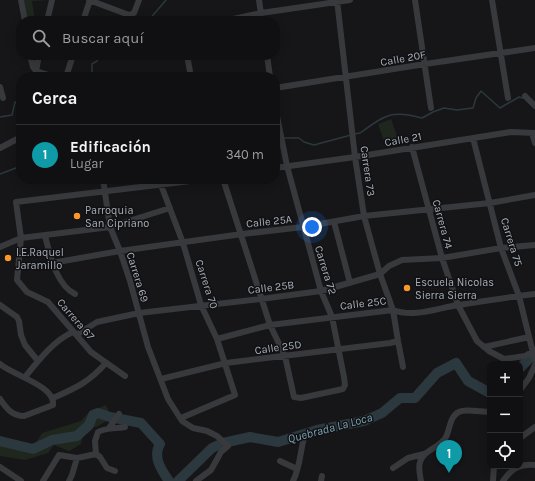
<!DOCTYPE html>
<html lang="es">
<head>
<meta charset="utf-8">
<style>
  body { margin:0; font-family:Karla,sans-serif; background:#1e1e20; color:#f1f3f6 }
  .controls { position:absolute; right:12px; bottom:12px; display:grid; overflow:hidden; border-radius:8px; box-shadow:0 2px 10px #0003 }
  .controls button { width:36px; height:36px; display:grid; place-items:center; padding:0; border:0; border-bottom:1px solid #303032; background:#101012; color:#f1f3f6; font:20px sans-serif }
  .you { position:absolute; left:312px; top:227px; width:14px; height:14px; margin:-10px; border:3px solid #fff; border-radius:50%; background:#1a73e8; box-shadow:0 0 0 6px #1a73e833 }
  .badge { display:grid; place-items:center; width:26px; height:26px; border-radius:50%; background:#0f766e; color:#fff; font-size:13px; font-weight:700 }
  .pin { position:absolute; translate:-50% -33px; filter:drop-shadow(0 1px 2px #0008) }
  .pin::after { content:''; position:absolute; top:21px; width:14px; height:12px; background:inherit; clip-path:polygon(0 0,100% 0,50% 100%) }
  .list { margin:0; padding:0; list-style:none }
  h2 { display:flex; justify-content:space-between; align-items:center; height:52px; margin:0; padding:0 16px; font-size:17px }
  h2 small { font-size:13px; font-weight:400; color:#9c9d9f }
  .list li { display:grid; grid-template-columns:26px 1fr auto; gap:12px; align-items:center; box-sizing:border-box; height:60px; padding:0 16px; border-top:1px solid #303032 }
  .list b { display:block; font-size:15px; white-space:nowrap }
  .list p { margin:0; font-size:13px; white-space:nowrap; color:#9c9d9f }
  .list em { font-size:13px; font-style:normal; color:#9c9d9f }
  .icon { flex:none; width:22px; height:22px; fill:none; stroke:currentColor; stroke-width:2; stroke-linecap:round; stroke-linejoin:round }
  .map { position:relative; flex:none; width:535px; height:481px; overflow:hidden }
  .search { position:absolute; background:#101012; box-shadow:0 2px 10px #0003; left:16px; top:16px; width:264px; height:44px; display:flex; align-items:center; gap:10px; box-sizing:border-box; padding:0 14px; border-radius:16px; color:#9c9d9f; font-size:15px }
  .panel { position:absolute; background:#101012; box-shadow:0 2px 10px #0003; left:16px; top:72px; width:264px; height:112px; border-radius:16px }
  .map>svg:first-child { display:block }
  .green { fill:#1e261e }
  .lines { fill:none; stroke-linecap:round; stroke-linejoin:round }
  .stream { stroke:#2b383d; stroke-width:1.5 }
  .river { stroke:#2b383d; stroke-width:10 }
  .minor { stroke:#37393d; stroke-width:6 }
  .poi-dot { fill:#fb962b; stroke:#111113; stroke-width:1.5 }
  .labels { text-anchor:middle; stroke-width:3; stroke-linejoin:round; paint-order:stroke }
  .street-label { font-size:11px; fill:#a7afb9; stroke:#111113 }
  .poi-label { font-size:11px; fill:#a7afb9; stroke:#111113; text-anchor:start }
  .water-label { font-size:12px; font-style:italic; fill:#7ca3b5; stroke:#111113 }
</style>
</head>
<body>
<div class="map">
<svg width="535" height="481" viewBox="0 0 535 481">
  <rect width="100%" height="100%" fill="#161618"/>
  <path class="green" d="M24,0H50L32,1L35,21H28Z
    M391,119L398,139L385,144L378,124Z
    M106,405L112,418L96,427L85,426L81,444L69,451L54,445L48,453L25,460L0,456V436L33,448L42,433L81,421L89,412Z"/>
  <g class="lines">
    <path class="stream" d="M148,21L166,0
      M92,77V64L97,61L100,55
      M0,117L12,115L15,102L21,103
      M354,134L360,133C384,116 391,109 422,118L433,112L444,108L457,110L473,108L476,98L481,91L500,108L519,97L523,98
      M275,137H280
      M284,138H299L304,142L314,145L351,135
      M0,174L21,166"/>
    <path class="river" d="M520,368L535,353
      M0,441L33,449L52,440L77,436L89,425L93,415L98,413L110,417L141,423L160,444C152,457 162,471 169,481
      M178,481L212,448L223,443L250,437L278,442L317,430L364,421L382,413L400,398H415L437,373L456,363L468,381L490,393"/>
    <path class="minor" d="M21,0L25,21
      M89,0L129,15L134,13L139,0
      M259,0L262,21
      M337,0L355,157L364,216L380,274L393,310L398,341L403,367
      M415,0L431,108
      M492,0L508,98
      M47,21L52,0
      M83,21L90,0
      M224,21L261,13L350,0
      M30,55L33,67L36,71
      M187,55L191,77
      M267,55L270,77
      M36,71L55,77
      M36,71L39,55
      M66,77L73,55
      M0,87L3,98
      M275,88L425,64L535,48
      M525,96L535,106
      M532,133L535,143
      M473,138L501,248L519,296L535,361
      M412,147L442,258L458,305L477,341L489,351L504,359L525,356L535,350
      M0,148L21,137
      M275,168L355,157L511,132L535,133
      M103,179L110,227L120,251L130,281L148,347L168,399L182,421L193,428L207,431L217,436L228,446L221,452L211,470L196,481
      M161,179V185L183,243L201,305L217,339L235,395L181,418
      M223,179L270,325L285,356L294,397L301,398L343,389L345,385L344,377L332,317L321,291L287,166L275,106
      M334,222L350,283
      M45,236C50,254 56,285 75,294
      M0,247L21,238L110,227L170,208
      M52,263L120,251L242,234L303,227L364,216L490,203L535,195
      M0,305L17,317L19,321L21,335L25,345L38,361
      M217,339L270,325L393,310C414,318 437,308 459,305C484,301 510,297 535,294
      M484,347L529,337
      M0,364C12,375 56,386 53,405L24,416C12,416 6,408 0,399
      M125,376L91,352L48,302L27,292L17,280L21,238L16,202L207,179
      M25,377C37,362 54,340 73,332L78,334L97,322L139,313L261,299L321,291L380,274L389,266L402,260L442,258L501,248L535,245
      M161,379L226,363L390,343L398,341
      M520,390L529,378L535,365
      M53,398C76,388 89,382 106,363
      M109,428L119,414
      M520,438L535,427
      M96,454L95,441L98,432C107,427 116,429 125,427
      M280,461L297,469
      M0,467L21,481
      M393,468L408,458L424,454
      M43,481L59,455L77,458L96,454L100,457L107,468L115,471
      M69,481L72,475L77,458
      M293,481C300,468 300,452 304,438
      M321,481L322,476
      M421,481C420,475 418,468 420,462C423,450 440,448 446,437C450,429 450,413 462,411C468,409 482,412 490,412
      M493,481L494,466
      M503,481C512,468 519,464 535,465"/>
  </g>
  <g class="poi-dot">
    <circle cx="77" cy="216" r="4"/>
    <circle cx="8" cy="258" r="4"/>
    <circle cx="407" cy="288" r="4"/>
  </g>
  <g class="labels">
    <g class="street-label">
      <text transform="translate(403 58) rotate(-10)" y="4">Calle 20F</text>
      <text transform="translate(403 139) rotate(-10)" y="4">Calle 21</text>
      <text transform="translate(368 171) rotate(82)" y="4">Carrera 73</text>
      <text transform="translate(269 221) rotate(-6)" y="4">Calle 25A</text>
      <text transform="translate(443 224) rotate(75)" y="4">Carrera 74</text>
      <text transform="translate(512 242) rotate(73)" y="4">Carrera 75</text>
      <text transform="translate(326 270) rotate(73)" y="4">Carrera 72</text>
      <text transform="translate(138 277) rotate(73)" y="4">Carrera 69</text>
      <text transform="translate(207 284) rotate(72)" y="4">Carrera 70</text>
      <text transform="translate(271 287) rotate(-7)" y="4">Calle 25B</text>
      <text transform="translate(363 303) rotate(-7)" y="4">Calle 25C</text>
      <text transform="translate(76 319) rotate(49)" y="4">Carrera 67</text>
      <text transform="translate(278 347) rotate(-8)" y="4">Calle 25D</text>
    </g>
    <g class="poi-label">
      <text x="85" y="214">Parroquia<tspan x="85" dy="13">San Cipriano</tspan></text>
      <text x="16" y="256">I.E.Raquel<tspan x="16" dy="13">Jaramillo</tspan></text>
      <text x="415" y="286">Escuela Nicolas<tspan x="415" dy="13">Sierra Sierra</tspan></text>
    </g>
    <g class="water-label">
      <text transform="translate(330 428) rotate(-15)" y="4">Quebrada La Loca</text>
    </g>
  </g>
</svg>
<div class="controls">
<button>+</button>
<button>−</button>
<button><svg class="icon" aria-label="locate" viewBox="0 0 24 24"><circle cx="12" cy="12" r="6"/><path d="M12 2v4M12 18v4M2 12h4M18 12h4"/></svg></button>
</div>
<div class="you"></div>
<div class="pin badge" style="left:449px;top:473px;background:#0f9aa8">1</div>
<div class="search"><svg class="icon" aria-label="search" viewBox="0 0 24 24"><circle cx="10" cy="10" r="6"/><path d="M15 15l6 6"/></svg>Buscar aquí</div>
<section class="panel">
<h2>Cerca<small></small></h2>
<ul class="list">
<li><span class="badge" style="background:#0f9aa8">1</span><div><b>Edificación</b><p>Lugar</p></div><em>340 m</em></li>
</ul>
</section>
</div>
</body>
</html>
